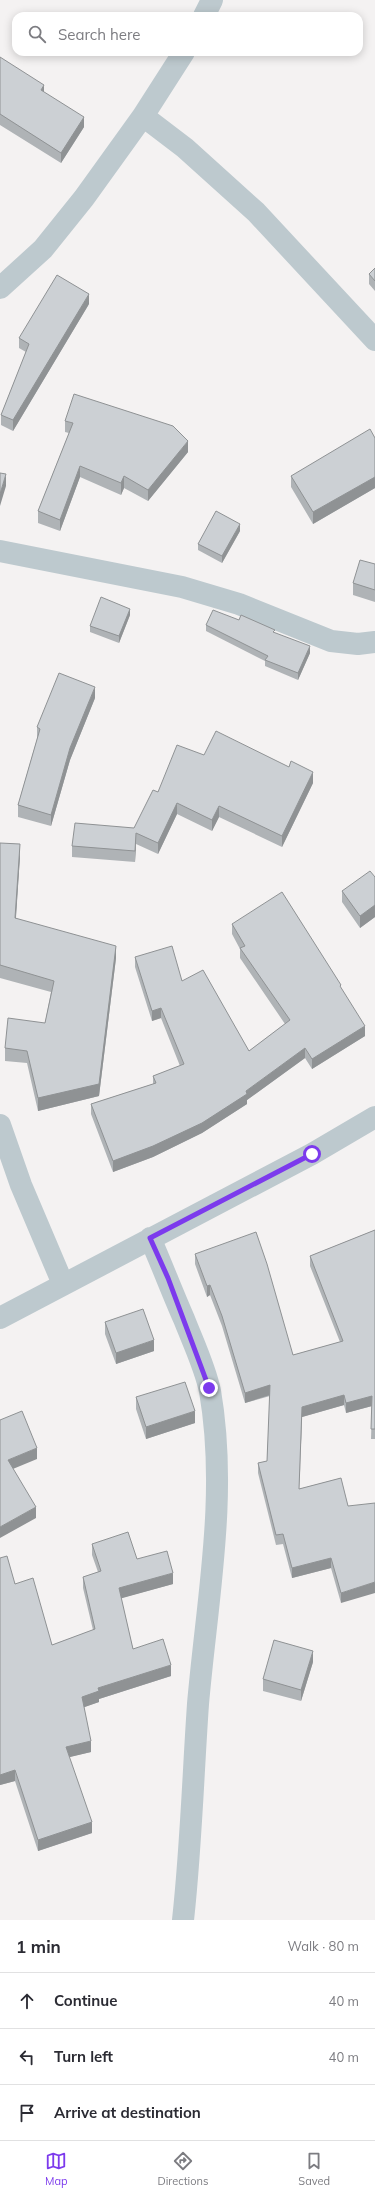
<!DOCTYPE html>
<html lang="en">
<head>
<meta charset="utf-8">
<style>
  body { margin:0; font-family:Mulish,sans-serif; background:#f7f7f7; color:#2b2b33 }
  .stop { position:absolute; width:12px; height:12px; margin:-9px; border:3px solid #7c3aed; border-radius:50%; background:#fff }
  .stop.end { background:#7c3aed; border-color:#fff; box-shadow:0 1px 4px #0008 }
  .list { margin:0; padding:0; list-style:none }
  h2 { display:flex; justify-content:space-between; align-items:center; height:52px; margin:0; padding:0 16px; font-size:17px }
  h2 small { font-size:13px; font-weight:400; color:#7c7c81 }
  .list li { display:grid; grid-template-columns:26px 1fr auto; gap:12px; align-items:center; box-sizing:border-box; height:56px; padding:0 16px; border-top:1px solid #e1e1e2 }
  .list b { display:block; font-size:15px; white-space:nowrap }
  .list em { font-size:13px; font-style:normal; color:#7c7c81 }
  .icon { flex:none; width:22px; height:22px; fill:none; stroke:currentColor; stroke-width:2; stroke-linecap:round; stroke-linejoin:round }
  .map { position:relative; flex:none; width:375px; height:1920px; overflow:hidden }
  .search { position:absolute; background:#fff; box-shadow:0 2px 10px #0003; left:12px; right:12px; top:12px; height:44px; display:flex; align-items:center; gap:10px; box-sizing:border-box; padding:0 14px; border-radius:12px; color:#7c7c81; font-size:15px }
  .sheet { height:220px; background:#fff }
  nav { display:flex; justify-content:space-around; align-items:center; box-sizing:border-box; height:56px; border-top:1px solid #e1e1e2; background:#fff; font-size:11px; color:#7c7c81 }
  nav a { display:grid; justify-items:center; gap:2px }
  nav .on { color:#7c3aed }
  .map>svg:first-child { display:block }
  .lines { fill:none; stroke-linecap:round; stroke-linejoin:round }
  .street { stroke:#bdc9ce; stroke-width:22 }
  .wall { fill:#afb3b6 }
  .shaded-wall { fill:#8f9294 }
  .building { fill:#ccd0d4; stroke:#8f9294 }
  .route { stroke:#7c3aed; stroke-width:5 }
</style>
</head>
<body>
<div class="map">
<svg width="375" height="1920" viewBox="0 0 375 1920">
  <rect width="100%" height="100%" fill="#f4f2f2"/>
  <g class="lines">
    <path class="street" d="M204,16L212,0
      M143,116L185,148L256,212L375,340
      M0,288L43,249L84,198L143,116L184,52
      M0,551L182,587L239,604L331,641L358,644L375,642
      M0,1125L21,1185L63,1284
      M150,1238C162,1265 172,1292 184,1319C193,1342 205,1367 210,1391C228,1495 207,1600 198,1704C193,1776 191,1848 183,1920
      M0,1318L312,1154L375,1117"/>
  </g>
  <path class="wall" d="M0,57L44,92L84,127L61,163L0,125Z
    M375,268V291L369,284V274Z
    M89,304L13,431L1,425V415L26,352L19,348V338Z
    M65,421L188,452L148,501L124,488L121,495L80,477L60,531L38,523V511L69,433L65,432Z
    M375,438V488L313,524L291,487V476Z
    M240,531L222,563L198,550V544Z
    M375,564V602L353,595V583Z
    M130,615L119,643L90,632V626Z
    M206,625L275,633L310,653L298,680L265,666V661L206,631Z
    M95,698L70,760L51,826L18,817V805L37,739V727Z
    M204,755L313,783L282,847L219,817L212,831L177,814L158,854L136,844L135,862L72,857V846L134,828L158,792Z
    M0,843L20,856L16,918L116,958L99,1096L38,1111L27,1063L5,1061V1048L45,1023L51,992L0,978Z
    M375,877V917L360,928L342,902V891Z
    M232,924L341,988L365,1036L312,1069L305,1058L247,1100V1104L202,1133L153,1157L113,1172L91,1114V1104L153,1084V1076L180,1066L161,1018L152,1021L135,967V957L182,981L249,1051L285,1024L240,958V949L232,934Z
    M375,1230V1439H371L372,1406L346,1413L344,1405L302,1417L299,1489L341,1478V1603L331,1568L292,1578L283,1544L276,1545L258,1473V1463L267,1461L270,1396L245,1403L222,1326L210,1295L207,1297L195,1264V1254L293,1355L340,1342L310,1266V1256Z
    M105,1322L154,1351L116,1364L105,1334Z
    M136,1397L195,1423L146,1439L136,1409Z
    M92,1544L137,1559L173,1584L121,1598L133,1649L171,1676L99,1699V1702L84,1707L91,1752L69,1757L92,1833L38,1851L15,1781L0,1785V1558L52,1645L93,1630L83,1588V1577L98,1572L92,1555Z
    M313,1662L301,1701L263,1691V1679Z"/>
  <path class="shaded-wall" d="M44,85V95L41,90Z
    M84,117V127L61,163V153Z
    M89,294V304L13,431V420Z
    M188,441V452L148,501V490Z
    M80,466V477L60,531V520Z
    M6,474V486L0,506V494Z
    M124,476V488L121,495V483Z
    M375,477V488L313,524V512Z
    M240,524V531L222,563V556Z
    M130,609V615L119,643V636Z
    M310,646V653L298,680V673Z
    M95,687V698L70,760L51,826V815L70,748Z
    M313,772V783L282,847V836Z
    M177,803V814L158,854V843Z
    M219,806V817L212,831V820Z
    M136,833V844L135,862V851Z
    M20,844V856L15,930V918Z
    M375,905V917L360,928V916Z
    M116,946V958L99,1096L38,1111V1098Z
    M161,1008V1018L152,1021V1011Z
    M365,1026V1036L312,1069V1059Z
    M305,1048V1058L247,1100V1104L202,1133L153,1157L113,1172V1161L246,1091Z
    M210,1285V1295L207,1297V1286Z
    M154,1340V1351L116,1364V1353Z
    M270,1385V1395L245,1403V1393Z
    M344,1395V1405L302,1417L299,1500L302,1407Z
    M372,1396V1406L346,1413V1403Z
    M195,1411V1423L146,1439V1427Z
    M37,1448V1459L8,1471V1460Z
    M36,1507V1518L0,1538V1527Z
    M331,1558V1568L292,1578V1568Z
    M173,1573V1584L119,1599V1588Z
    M375,1582V1593L341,1603V1593Z
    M313,1651V1662L301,1701V1690Z
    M171,1665V1676L99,1699V1702L82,1708V1697L98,1688Z
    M91,1741V1752L66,1758V1747Z
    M15,1770V1781L0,1785V1775Z
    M92,1822V1833L38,1851V1840Z"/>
  <path class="building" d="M0,57L44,85L41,90L84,117L61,153L0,114Z
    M375,268V281L369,274Z
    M57,275L89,294L13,420L1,415L29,344L19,338Z
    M74,394L173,426L188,441L148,490L124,476L121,483L80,466L60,520L38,511L73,423L65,421Z
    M370,429L375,438V477L313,512L291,476Z
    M0,473L6,474L0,494Z
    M216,511L240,524L222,556L198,544Z
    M360,560L375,564V590L353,583Z
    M101,597L130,609L119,636L90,626Z
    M213,610L239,620L241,615L275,630L273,632L310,646L298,673L265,660L268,656L206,625Z
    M59,673L95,687L70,748L51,815L18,805L40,729L37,727Z
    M216,731L289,767L291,761L313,772L282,836L219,806L212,820L177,803L158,843L136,833L135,851L72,846L75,823L134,828L153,790L158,792L177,745L204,755Z
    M0,843L20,844L15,918L116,946L99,1084L38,1098L27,1051L5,1048L8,1018L45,1023L54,981L0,965Z
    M370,871L375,877V905L360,916L342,891Z
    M282,892L341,985L340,986L365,1026L312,1059L305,1048L246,1091L247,1094L202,1123L153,1146L113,1161L91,1104L156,1083L153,1076L184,1064L161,1008L152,1011L135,957L172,946L182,981L203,970L249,1051L290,1020L240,948L245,946L232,924Z
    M375,1230V1429H371L372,1396L346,1403L344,1395L302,1407L299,1489L341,1478L348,1506L375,1503V1582L341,1593L331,1558L292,1568L283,1534L276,1535L258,1463L267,1461L270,1385L245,1393L222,1316L210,1285L207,1286L195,1254L256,1232L267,1264L293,1355L343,1341L310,1256Z
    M143,1309L154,1340L116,1353L105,1322Z
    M185,1382L195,1411L146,1427L136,1397Z
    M22,1411L37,1448L8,1460L36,1507L0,1527V1420Z
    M128,1532L137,1559L167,1551L173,1573L119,1588L133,1649L163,1639L171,1665L98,1688L99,1691L82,1697L91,1741L66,1747L92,1822L38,1840L15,1770L0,1775V1558L7,1556L15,1584L33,1578L52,1645L95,1629L83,1577L101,1571L92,1544Z
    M274,1640L313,1651L301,1690L263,1679Z"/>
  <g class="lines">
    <path class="route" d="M209,1388L168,1278L150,1238L312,1154"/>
  </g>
</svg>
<div class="stop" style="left:312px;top:1154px"></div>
<div class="stop end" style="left:209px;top:1388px"></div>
<div class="search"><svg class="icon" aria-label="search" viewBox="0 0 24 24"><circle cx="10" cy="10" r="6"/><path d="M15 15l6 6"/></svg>Search here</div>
</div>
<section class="sheet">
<h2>1 min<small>Walk · 80 m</small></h2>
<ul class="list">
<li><svg class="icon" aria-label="ahead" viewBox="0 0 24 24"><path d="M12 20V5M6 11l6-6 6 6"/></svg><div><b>Continue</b></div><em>40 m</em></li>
<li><svg class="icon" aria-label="left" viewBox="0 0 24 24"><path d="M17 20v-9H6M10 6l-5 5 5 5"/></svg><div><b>Turn left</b></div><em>40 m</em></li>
<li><svg class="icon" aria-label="arrive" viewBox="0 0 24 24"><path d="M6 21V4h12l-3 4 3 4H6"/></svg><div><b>Arrive at destination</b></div></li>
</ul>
</section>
<nav>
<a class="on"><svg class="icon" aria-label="map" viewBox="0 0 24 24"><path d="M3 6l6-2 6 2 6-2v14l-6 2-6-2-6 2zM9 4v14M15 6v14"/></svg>Map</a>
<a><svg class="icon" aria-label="directions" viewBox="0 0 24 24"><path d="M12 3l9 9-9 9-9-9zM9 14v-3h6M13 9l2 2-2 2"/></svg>Directions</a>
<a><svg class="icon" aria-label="saved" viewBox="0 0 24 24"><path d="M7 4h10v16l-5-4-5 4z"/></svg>Saved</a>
</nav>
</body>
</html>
